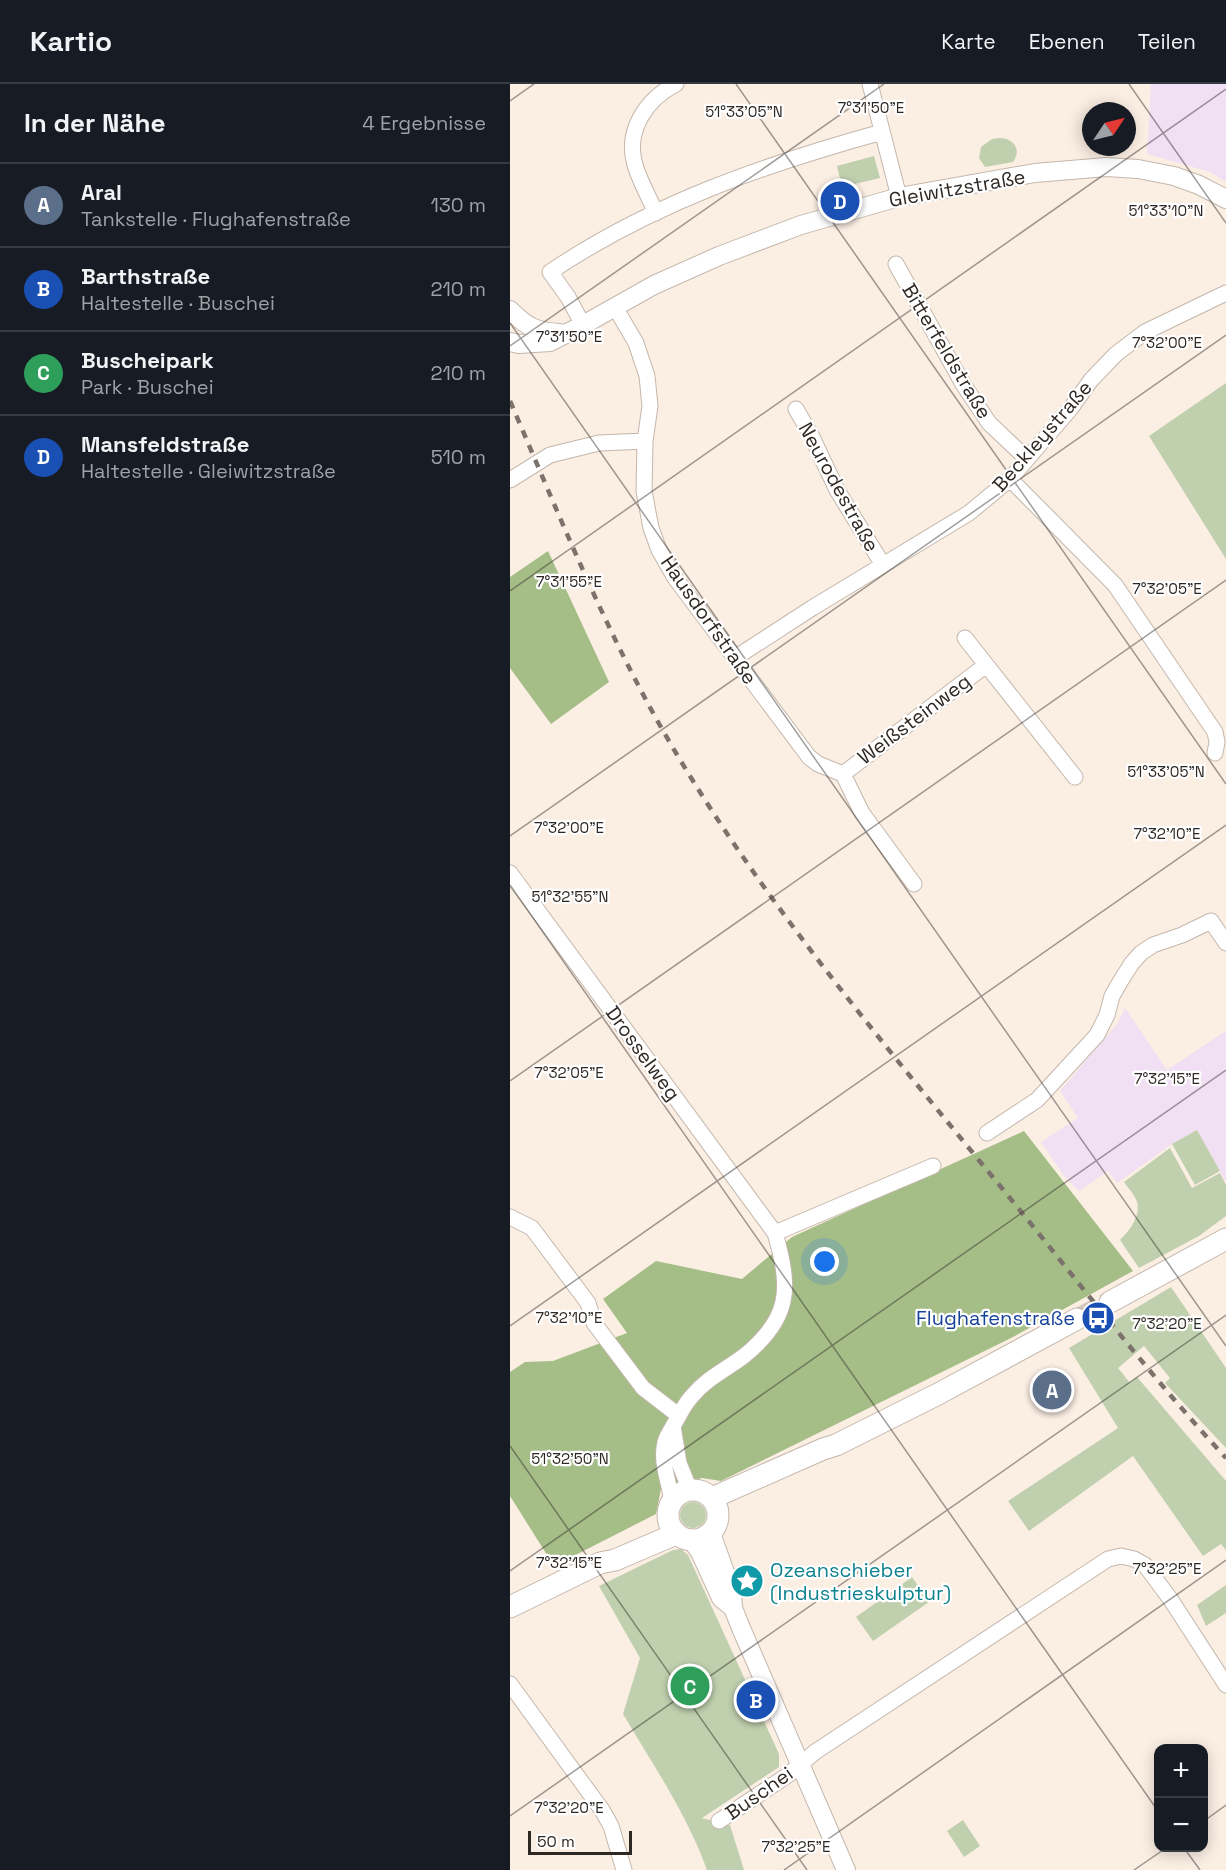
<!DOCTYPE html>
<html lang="de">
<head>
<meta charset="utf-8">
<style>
  body { margin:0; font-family:"Space Grotesk",sans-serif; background:#20242c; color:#f1f3f6 }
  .controls { position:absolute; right:18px; bottom:18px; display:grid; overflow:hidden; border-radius:12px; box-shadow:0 3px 15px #0003 }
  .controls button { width:54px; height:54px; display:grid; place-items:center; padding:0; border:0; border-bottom:2px solid #363941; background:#171b24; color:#f1f3f6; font:30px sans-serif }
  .compass { position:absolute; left:572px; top:18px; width:54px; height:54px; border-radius:50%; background:#171b24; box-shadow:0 3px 15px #0003; rotate:55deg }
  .scale { position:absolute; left:18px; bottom:15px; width:104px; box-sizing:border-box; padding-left:6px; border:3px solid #2d2824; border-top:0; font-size:16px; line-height:21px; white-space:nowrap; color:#2d2824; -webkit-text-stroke:4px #fff; paint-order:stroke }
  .you { position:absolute; left:315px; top:1178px; width:21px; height:21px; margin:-15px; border:4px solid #fff; border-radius:50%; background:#1a73e8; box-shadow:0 0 0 9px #1a73e833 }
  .badge { display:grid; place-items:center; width:39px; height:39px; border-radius:50%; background:#8c9099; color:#fff; font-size:20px; font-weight:700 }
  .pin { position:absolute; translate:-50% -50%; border:3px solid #fff; box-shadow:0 2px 6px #0006 }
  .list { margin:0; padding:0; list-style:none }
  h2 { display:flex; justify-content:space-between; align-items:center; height:78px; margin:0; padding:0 24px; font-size:26px }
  h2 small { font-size:20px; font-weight:400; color:#9ea1a6 }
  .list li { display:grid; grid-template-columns:39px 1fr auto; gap:18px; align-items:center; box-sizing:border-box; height:84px; padding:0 24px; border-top:2px solid #363941 }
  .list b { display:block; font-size:22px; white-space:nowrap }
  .list p { margin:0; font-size:20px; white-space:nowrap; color:#9ea1a6 }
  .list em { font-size:20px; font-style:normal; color:#9ea1a6 }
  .map { position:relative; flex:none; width:716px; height:1786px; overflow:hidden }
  header { display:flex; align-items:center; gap:36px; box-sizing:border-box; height:84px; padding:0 30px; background:#171b24; border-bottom:2px solid #363941 }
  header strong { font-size:28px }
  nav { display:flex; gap:33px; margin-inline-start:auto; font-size:21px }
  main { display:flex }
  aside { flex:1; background:#171b24 }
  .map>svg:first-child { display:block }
  .education { fill:#f1e0f3 }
  .green { fill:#c0d0ae }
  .forest { fill:#a5bd87 }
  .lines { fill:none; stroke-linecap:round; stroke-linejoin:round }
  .secondary-tunnel { stroke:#d2c6bd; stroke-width:21; stroke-dasharray:21 10; stroke-linecap:butt }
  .minor-casing { stroke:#c4b7ac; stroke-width:17 }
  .tertiary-casing { stroke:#c4b7ac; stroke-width:20 }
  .secondary-casing { stroke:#c4b7ac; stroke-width:23 }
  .minor { stroke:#fff; stroke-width:15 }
  .tertiary { stroke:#fff; stroke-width:18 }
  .secondary { stroke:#fff; stroke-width:21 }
  .rail { stroke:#7a726b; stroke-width:4.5; stroke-dasharray:8 8; stroke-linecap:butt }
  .ticks { fill:none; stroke:#2d2824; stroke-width:1.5; stroke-opacity:0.45 }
  .labels { text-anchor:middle; stroke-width:4.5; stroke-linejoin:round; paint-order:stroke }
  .street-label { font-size:20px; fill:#2d2824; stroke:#fff }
  .transit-label { font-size:20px; fill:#164399; stroke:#fff; text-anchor:end }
  .culture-label { font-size:20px; fill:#0d838f; stroke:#fff; text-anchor:start }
  .ticks-label { font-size:15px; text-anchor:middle; fill:#2d2824; stroke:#fff; stroke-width:4.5; stroke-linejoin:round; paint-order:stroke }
</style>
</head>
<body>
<header>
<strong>Kartio</strong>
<nav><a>Karte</a><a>Ebenen</a><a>Teilen</a></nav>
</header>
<main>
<aside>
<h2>In der Nähe<small>4 Ergebnisse</small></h2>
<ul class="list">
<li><span class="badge" style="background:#5c6f8a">A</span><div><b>Aral</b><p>Tankstelle · Flughafenstraße</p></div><em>130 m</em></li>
<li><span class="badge" style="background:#1a4fb4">B</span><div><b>Barthstraße</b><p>Haltestelle · Buschei</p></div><em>210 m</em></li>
<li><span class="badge" style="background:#2e9e5b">C</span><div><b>Buscheipark</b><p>Park · Buschei</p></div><em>210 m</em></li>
<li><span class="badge" style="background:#1a4fb4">D</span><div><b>Mansfeldstraße</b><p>Haltestelle · Gleiwitzstraße</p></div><em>510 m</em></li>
</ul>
</aside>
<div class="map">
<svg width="716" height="1786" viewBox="0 0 716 1786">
  <rect width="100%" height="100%" fill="#fbeee3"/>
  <path class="education" d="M641,0H716V98L700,88L637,70Z
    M615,924L657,986L716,947V1098L687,1046L662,1060L607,1099L598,1087L569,1107L554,1092L531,1058L568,1034L550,1007L608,939Z"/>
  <path class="green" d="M489,54C504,54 512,66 503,78L475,83L469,74L471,63L482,55Z
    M364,72L370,94L332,103L327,82Z
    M716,299V475L639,352Z
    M687,1046L710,1087L685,1101L662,1060Z
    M660,1064L682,1104L710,1089L716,1101V1132L689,1152L629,1184L610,1156C619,1147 631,1133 627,1118C625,1111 618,1104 614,1098Z
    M661,1203L716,1284V1364L655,1299L660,1294L634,1262L608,1284L620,1299L627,1293L716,1397V1466L711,1460L693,1472L623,1372L519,1447L498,1417L608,1344L559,1264Z
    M170 1431a13 13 0 1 1 26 0a13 13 0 1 1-26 0Z
    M171,1465L178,1471L269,1670V1683L192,1734L220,1741L234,1786H197C177,1730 143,1681 113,1630L130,1574L89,1502L163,1466Z
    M402,1493L419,1518L363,1557L346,1533Z
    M716,1501V1529L696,1542L687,1521Z
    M453,1736L470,1762L454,1773L437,1747Z"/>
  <path class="forest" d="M38,467L99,598L41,640L0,584V493Z
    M514,1047L623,1187L503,1253L211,1397L192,1394L151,1405L146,1430L44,1482L0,1412V1288L15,1278L43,1277L117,1249L93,1215L146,1177L232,1195L282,1153Z"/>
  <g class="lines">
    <path class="secondary-tunnel" d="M567,1235L600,1218"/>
    <g class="minor-casing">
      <path id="minor" d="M360,0L389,113
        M146,129C139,113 130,98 125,81C115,47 136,15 166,0
        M386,180L453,300L479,339L517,375
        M105,223L126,259L137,292L140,322L135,357L134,407L141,444L149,466L165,494L299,673L308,680L333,690L352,729L404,800
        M73,241L58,213L40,188C143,119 253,81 372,48
        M286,325L301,351L327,406L373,481
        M500,395L605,501L705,648L707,658L705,669
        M0,396L40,371L89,359L135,357
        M455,554L565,693
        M225,574L302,524L459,429L500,395L561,324L581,296L606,270L635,248L716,209
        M333,690L476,581
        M0,789L265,1149C281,1204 281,1234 234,1272C217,1285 197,1294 183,1311C174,1320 170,1331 163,1342C160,1348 157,1351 155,1358C150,1377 159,1398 162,1417
        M477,1049L527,1016L587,951L597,931L602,912L610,898L622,879L631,869L643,861L672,851L701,837L716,859
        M0,1133L22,1144L78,1219L84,1239L133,1304L168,1331
        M265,1149L423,1082
        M163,1342L169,1379L180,1406
        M0,1600L92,1726L101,1742L114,1786
        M209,1737L278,1691L305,1668L598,1475L611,1472L624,1475L635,1481L661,1516L716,1601"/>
    </g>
    <g class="tertiary-casing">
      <path id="tertiary" d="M0,226C17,243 26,248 50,249
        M0,258L9,260L40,258L73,241L144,201L209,172L291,141L389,113L525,89L596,83L628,85L664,92L689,101L716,115
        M201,1449L222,1508L223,1524L231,1544L336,1786
        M182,1457L190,1468L211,1514L223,1524"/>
    </g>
    <g class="secondary-casing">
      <path id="secondary" d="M600,1218L716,1155
        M158 1431a25 25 0 1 1 50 0a25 25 0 1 1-50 0Z
        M202,1414L313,1365L326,1361L428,1310L567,1235
        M0,1523L90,1479L105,1476L166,1450"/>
    </g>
    <use href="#minor" class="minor"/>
    <use href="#tertiary" class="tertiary"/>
    <use href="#secondary" class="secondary"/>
    <path class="rail" d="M0,317C48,428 92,539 152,645C244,806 364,948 481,1091C559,1185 633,1284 716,1374"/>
  </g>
  <path class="ticks" d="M226,0L716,700M619,0L716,139M0,17L24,0M0,239L716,1262M0,262L374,0M0,507L716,5M0,752L716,251M0,801L648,1727M0,997L716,496M0,1242L716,741M0,1362L297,1786M0,1487L716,986M0,1732L716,1231M694,1737L716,1721M674,1764L690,1786M274,1786L716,1476M624,1786L656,1764"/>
  <defs>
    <g id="bus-disc" transform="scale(1.725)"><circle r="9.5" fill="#1a4fb4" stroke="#fff"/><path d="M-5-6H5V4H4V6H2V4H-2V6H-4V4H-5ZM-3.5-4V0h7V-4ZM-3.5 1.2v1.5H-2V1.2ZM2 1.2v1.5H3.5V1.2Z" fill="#fff"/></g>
    <g id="sight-disc" transform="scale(1.725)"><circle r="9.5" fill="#0f9aa8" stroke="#fff"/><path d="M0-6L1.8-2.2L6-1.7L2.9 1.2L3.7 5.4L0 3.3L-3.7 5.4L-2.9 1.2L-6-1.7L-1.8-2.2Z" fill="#fff"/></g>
  </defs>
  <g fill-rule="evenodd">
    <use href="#bus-disc" x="588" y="1234"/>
    <use href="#sight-disc" x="237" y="1497"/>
  </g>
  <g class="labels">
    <g class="street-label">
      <text transform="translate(447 104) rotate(-10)" y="7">Gleiwitzstraße</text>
      <text transform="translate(437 267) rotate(59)" y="7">Bitterfeldstraße</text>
      <text transform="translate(532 352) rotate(-49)" y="7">Beckleystraße</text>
      <text transform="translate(329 403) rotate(61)" y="7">Neurodestraße</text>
      <text transform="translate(199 536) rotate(55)" y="7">Hausdorfstraße</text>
      <text transform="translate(404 635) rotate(-37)" y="7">Weißsteinweg</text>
      <text transform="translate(133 969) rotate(54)" y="7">Drosselweg</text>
      <text transform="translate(249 1709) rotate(-35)" y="7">Buschei</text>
    </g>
    <g class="transit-label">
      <text x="565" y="1241">Flughafenstraße</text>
    </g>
    <g class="culture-label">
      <text x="260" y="1493">Ozeanschieber<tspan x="260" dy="23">(Industrieskulptur)</tspan></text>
    </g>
  </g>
  <g class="ticks-label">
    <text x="361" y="29">7°31'50"E</text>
    <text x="234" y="33">51°33'05"N</text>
    <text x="656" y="132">51°33'10"N</text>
    <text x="59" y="258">7°31'50"E</text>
    <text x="657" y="264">7°32'00"E</text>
    <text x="59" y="503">7°31'55"E</text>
    <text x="657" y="510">7°32'05"E</text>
    <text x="656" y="693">51°33'05"N</text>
    <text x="59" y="749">7°32'00"E</text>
    <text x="657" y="755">7°32'10"E</text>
    <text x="60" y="818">51°32'55"N</text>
    <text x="59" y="994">7°32'05"E</text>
    <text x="657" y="1000">7°32'15"E</text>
    <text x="59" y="1239">7°32'10"E</text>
    <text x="657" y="1245">7°32'20"E</text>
    <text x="60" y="1380">51°32'50"N</text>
    <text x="59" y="1484">7°32'15"E</text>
    <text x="657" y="1490">7°32'25"E</text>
    <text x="59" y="1729">7°32'20"E</text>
    <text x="286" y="1768">7°32'25"E</text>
  </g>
</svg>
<div class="controls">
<button>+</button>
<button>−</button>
</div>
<svg class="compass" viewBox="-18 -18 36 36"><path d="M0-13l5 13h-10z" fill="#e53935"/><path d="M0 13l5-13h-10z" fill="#9ea1a6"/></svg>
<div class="scale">50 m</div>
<div class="you"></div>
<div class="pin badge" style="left:542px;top:1306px;background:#5c6f8a">A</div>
<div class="pin badge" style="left:246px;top:1616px;background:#1a4fb4">B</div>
<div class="pin badge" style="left:180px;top:1602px;background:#2e9e5b">C</div>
<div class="pin badge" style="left:330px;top:117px;background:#1a4fb4">D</div>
</div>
</main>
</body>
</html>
